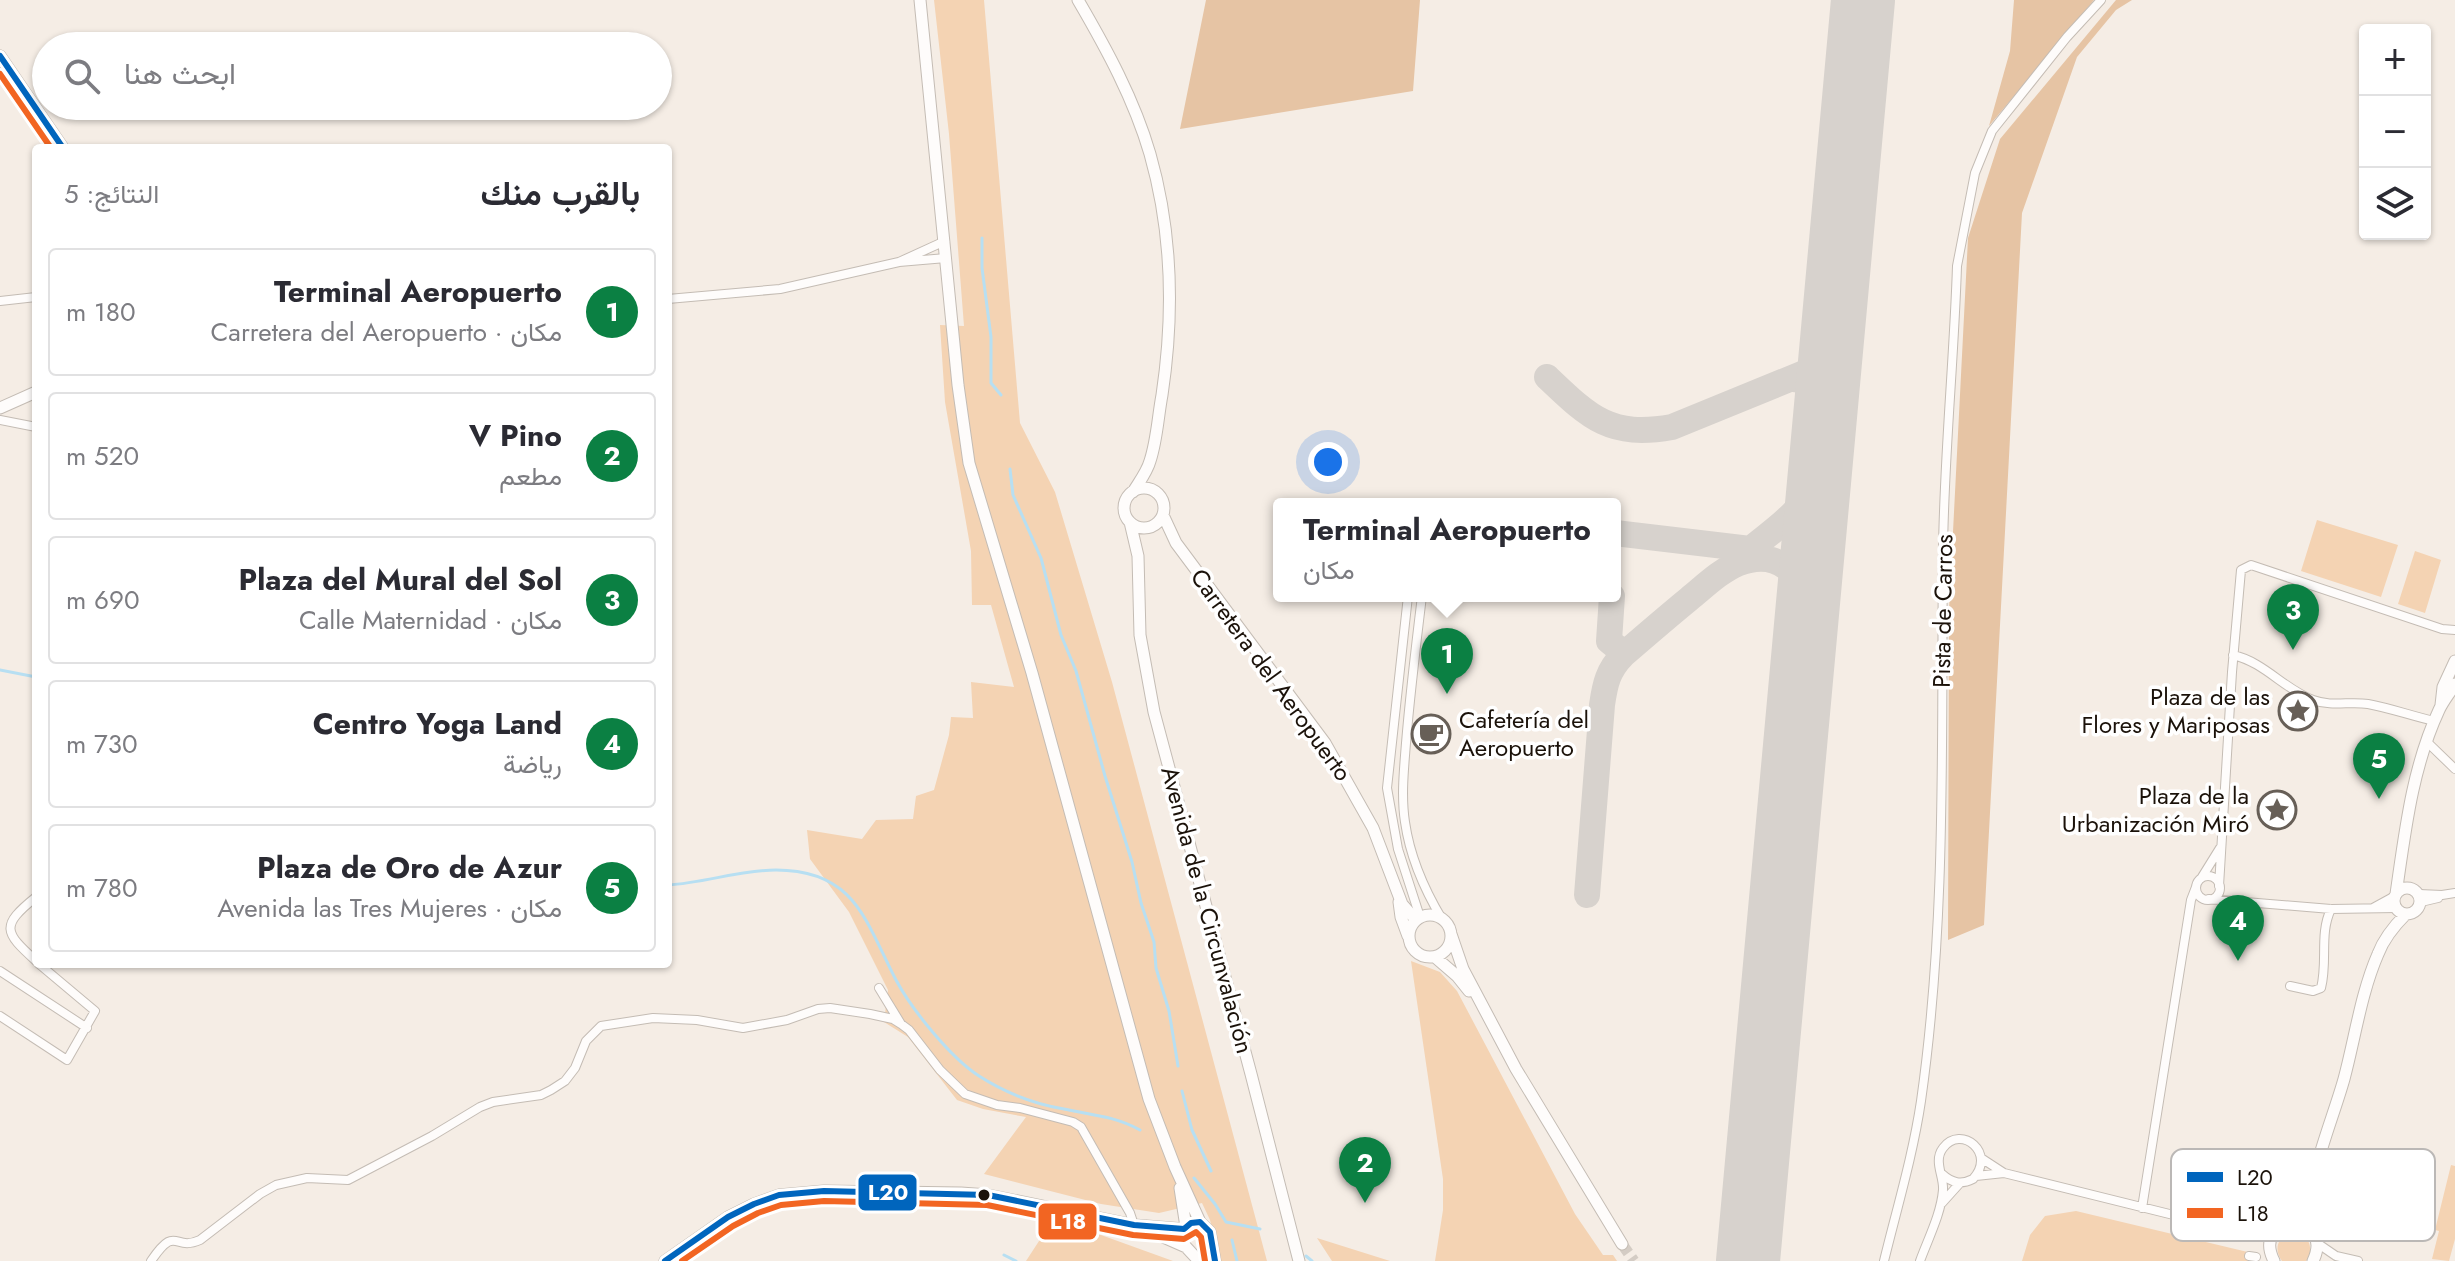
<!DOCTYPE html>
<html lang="ar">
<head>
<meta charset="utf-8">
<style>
  body { margin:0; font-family:Jost,Vazirmatn,sans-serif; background:#f2f2f3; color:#2b2b33; direction:rtl }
  .controls { position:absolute; right:24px; top:24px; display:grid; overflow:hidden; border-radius:8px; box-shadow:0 2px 6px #0004 }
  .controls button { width:72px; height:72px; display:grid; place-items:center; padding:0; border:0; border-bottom:2px solid #e1e1e2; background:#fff; color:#2b2b33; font:40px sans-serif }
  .you { position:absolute; left:1328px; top:462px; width:28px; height:28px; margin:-20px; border:6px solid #fff; border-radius:50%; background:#1a73e8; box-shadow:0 0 0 12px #1a73e833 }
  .badge { display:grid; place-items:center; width:52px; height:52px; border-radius:50%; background:#0b8043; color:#fff; font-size:26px; font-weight:700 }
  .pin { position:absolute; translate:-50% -66px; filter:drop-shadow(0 2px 4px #0008) }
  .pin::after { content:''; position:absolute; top:42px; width:28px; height:24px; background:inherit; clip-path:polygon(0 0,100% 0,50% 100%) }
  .popup { position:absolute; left:1273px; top:498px; width:348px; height:104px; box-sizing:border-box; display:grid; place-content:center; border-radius:8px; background:#fff; filter:drop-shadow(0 2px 6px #0005); font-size:26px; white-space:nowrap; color:#7c7c81 }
  .popup b { font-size:30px; color:#2b2b33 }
  .popup::after { content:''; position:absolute; left:50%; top:100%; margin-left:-16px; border:16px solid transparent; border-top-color:#fff }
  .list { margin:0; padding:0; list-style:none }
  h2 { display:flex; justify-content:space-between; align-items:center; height:104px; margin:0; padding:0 32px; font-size:34px }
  h2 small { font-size:26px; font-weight:400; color:#7c7c81 }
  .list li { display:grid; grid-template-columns:52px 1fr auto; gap:24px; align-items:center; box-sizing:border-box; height:128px; margin:0 16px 16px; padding:0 16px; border:2px solid #e1e1e2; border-radius:8px }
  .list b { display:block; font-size:30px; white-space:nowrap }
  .list p { margin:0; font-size:26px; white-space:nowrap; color:#7c7c81 }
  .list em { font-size:26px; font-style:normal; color:#7c7c81 }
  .icon { flex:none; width:44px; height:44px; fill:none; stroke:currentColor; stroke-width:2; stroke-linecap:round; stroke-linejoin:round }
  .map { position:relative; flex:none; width:2455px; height:1261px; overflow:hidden; direction:ltr }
  .search { position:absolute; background:#fff; box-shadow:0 2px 6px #0004; left:32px; top:32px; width:640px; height:88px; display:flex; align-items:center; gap:20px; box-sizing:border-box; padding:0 28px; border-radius:44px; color:#7c7c81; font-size:30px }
  .panel { position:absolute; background:#fff; box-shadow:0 2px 6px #0004; left:32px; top:144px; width:640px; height:824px; border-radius:8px; direction:rtl }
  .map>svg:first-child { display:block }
  .green { fill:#f4d3b3 }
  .forest { fill:#e6c4a4 }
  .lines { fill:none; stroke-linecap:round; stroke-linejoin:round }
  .stream { stroke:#b7dff2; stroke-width:3 }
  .taxiway { stroke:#d7d2cd; stroke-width:26 }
  .runway { stroke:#d7d2cd; stroke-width:64 }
  .secondary-tunnel { stroke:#d4ccc4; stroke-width:11; stroke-dasharray:11 5.5; stroke-linecap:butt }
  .street-casing { stroke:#c4bcb4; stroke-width:10 }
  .secondary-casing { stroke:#c4bcb4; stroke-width:13 }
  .street { stroke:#fefcfb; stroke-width:8 }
  .secondary { stroke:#fefcfb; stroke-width:11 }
  .bus-1-casing { stroke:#fff; stroke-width:12 }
  .bus-2-casing { stroke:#fff; stroke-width:12 }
  .bus-1 { stroke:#0065bd; stroke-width:6 }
  .bus-2 { stroke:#f26522; stroke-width:6 }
  .bus-dot { fill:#1b120a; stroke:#fff; stroke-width:3 }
  .labels { text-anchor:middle; stroke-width:7; stroke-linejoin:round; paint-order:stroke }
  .street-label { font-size:24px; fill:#1b120a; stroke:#fff }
  .poi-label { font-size:24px; fill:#1b120a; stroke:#fff; text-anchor:end }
  .key { fill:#fff; stroke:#bbb8b6; stroke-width:2 }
  .key-label { font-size:22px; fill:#1b120a }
  .line-badge { stroke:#fff; stroke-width:3 }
  .badge-label { font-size:22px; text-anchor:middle; font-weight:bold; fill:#fff }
</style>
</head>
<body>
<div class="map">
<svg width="2455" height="1261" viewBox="0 0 2455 1261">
  <rect width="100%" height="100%" fill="#f5ede5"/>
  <path class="green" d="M934,0H984L1020,423L1055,492L1112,682L1267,1261H1210L1220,1259L1210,1220L1202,1203L1159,1213L1101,1204L984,1174L1026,1117L983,1109L957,1100L908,1037L884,1022L888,990L849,912L810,859L807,830L862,839L876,820L913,819L916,796L934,790L949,735L951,717L973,718L971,682L1014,687L991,605H972L971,551L945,402L940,325L964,326L949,134Z
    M2317,520L2398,545L2381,597L2301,571Z
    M2415,551L2441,560L2425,613L2398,604Z
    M1411,961L1440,972L1457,991L1575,1214L1603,1255H1613L1617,1261H1435L1443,1210V1179Z
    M2451,1165L2455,1166V1239L2449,1261L2432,1259L2439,1231L2435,1230Z
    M2076,1211L2256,1254L2255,1261H2022L2030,1235L2045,1216Z
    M1054,1218L1173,1261H1026Z
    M2292,1232C2309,1234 2315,1248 2306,1261H2282C2273,1249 2278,1236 2292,1232Z
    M1317,1238L1390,1261H1332Z"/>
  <path class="forest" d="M1206,0H1420L1413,91L1180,129Z
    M2014,0H2094L1989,126L2010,51Z
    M2116,0H2132L2116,10L2077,57L2022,213L1984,925L1948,940L1949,610L1968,238L2000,139Z"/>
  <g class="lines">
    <path class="stream" d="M982,238V268L991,337V383L1001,395
      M1010,469L1013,495L1041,558L1061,635L1076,671L1105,776L1132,862L1141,903L1154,942L1156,968L1169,1011L1178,1066
      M0,670L36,677
      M668,885C704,883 740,870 776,870C856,870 866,923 896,980C912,1010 951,1058 979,1076C1004,1092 1035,1104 1064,1109C1091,1115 1115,1116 1140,1130
      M1182,1091L1192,1130L1211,1171
      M1194,1178L1215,1204L1226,1222L1260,1229
      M1232,1240L1237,1261
      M1004,1255L1016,1261
      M1306,1256L1312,1261"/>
    <path class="taxiway" d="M1547,377C1590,418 1610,438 1672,427L1809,371C1824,362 1830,350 1833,333
      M1793,379C1811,380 1820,388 1826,404
      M1615,533L1750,549
      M1734,562C1765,536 1804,513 1820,475
      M1612,596L1609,641L1620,650L1630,649
      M1587,895L1602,705C1605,684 1608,670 1623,655C1645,636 1667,617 1689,599C1705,586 1720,571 1739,563C1779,548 1802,574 1808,610"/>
    <path class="runway" d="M1748,1261L1863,0"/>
    <path class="secondary-tunnel" d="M1622,1244L1634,1261"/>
    <g class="street-casing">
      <path id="street" d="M945,241L899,262L946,258
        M668,299L780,289L899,262
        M0,301L36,297
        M0,420L36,427
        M1408,596L1387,788L1398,849L1420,917
        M1422,596C1416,645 1410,694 1406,743C1404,769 1401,796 1405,822C1410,857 1424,889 1442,919
        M2233,655C2264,662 2284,689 2313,700C2332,707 2350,701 2368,704C2390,708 2412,716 2434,721
        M2426,741L2455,769
        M2196 888a12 12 0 1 1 24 0a12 12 0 1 1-24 0Z
        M2202,877L2220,848
        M2219,886L2232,672L2241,570L2251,565L2442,629L2455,630
        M2419,894L2442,895L2455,893
        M36,897C0,926 4,932 36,961
        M2209,899L2331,909L2396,908
        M2421,902L2438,898
        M2373,908L2395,896
        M0,971L87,1028
        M2290,986L2313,991L2321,988C2328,961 2319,934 2331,909
        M879,988L901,1024L909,1030L940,1070L965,1094L997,1105L1020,1108L1073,1122L1081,1127L1130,1213L1134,1225
        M0,1016L67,1060L95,1011L39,964
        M1981,1158L2004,1173
        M1976,1176L2004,1173L2250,1234L2263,1235L2275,1232
        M1942,1203L1960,1183
        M2142,1208L2191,900L2196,887
        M2317,1243L2336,1256L2358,1261
        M2249,1256L2256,1257
        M151,1261C177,1223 173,1252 200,1240L260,1194L276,1185L307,1178L348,1180L432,1136L480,1107L493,1102L541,1095L551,1090L565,1081L575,1068L586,1041L601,1026L653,1018L697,1020L743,1028L787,1020L818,1009L830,1008L870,1014L893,1019L901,1024
        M1884,1261C1897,1208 1913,1155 1921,1101C1947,919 1941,734 1943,551C1944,456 1954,361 1957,266L1975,173L1992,131L2067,37L2101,0
        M1920,1261C1928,1239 1941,1214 1943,1190C1944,1176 1933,1161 1943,1148C1961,1124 1997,1153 1973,1179C1961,1185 1952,1183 1942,1174"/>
    </g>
    <g class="secondary-casing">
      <path id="secondary" d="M920,0L958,385L969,463L1032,673L1149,1099L1175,1167L1200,1222
        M1078,0C1106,48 1134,99 1150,154C1172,231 1174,315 1162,395C1158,416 1157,440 1150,461C1147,472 1139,482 1133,492
        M0,56L63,148
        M0,408L36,392
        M1124 508a20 20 0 1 1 40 0a20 20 0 1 1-40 0Z
        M1163,515L1176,543L1325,743L1373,828L1402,904L1416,920
        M1130,522L1138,556L1140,635L1154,712L1251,1074L1299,1261
        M2441,705L2443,687L2455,661
        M2394 901a13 13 0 1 1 26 0a13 13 0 1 1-26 0Z
        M2396,894C2405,832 2412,768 2439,710C2443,701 2450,693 2455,684
        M1399,902L1401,917L1408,936
        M1409 936a21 21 0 1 1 42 0a21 21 0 1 1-42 0Z
        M1451,934L1463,969L1516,1069L1622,1244
        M1435,957L1457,976L1469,991
        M1180,1188L1186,1227
        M1145,1229L1186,1247L1199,1261
        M2308,1229C2304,1186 2332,1122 2344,1079C2355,1038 2361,993 2378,954C2384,938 2394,926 2406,914
        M665,1261L728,1217L754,1204L779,1195L824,1191L961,1193L988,1195L1134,1225L1184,1229L1191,1223L1200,1222L1210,1232L1215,1261
        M2274,1261C2250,1213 2336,1212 2313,1261"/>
    </g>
    <use href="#street" class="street"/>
    <use href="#secondary" class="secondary"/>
    <g class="bus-1-casing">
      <path id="bus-1" d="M0,56L63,148
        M665,1261L728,1217L754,1204L779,1195L824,1191L988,1195L1134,1225L1184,1229L1191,1223L1200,1222L1210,1232L1215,1261"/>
    </g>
    <g class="bus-2-casing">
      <path id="bus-2" d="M0,74L51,148
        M682,1261L733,1226L758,1213L781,1205L824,1201L987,1205L1133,1235L1184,1239L1196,1232L1201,1237L1205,1261"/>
    </g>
    <use href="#bus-1" class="bus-1"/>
    <use href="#bus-2" class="bus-2"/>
  </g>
  <defs>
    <g id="sight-ring" transform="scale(2)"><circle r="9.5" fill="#fff" stroke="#675f57" stroke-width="1.5"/><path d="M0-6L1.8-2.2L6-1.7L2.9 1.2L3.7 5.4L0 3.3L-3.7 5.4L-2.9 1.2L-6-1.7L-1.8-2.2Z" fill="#675f57"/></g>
    <g id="cafe-ring" transform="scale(2)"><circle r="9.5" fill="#fff" stroke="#675f57" stroke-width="1.5"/><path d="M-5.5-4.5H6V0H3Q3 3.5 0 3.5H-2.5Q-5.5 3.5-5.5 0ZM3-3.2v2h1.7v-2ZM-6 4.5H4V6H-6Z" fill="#675f57"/></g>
  </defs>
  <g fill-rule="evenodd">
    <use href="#sight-ring" x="2298" y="711"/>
    <use href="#cafe-ring" x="1431" y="734"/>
    <use href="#sight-ring" x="2277" y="810"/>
  </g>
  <circle class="bus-dot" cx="984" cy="1195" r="7"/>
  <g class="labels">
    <g class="street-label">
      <text transform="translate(1943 611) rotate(-89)" y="8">Pista de Carros</text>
      <text transform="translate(1271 675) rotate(54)" y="8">Carretera del Aeropuerto</text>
      <text transform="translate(1207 910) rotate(75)" y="8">Avenida de la Circunvalación</text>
    </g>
    <g class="poi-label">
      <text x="2270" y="705">Plaza de las<tspan x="2270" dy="28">Flores y Mariposas</tspan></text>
      <text x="1459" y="728" text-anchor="start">Cafetería del<tspan x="1459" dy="28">Aeropuerto</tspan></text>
      <text x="2249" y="804">Plaza de la<tspan x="2249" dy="28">Urbanización Miró</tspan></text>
    </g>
  </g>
  <rect x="2171" y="1149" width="264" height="92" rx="12" class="key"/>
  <rect x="2187" y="1172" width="36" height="10" fill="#0065bd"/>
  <rect x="2187" y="1208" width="36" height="10" fill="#f26522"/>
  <g class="key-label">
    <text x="2237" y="1185">L20</text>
    <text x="2237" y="1221">L18</text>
  </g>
  <g class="line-badge">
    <rect x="857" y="1173" width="61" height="39" rx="8" fill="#0065bd"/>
    <rect x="1037" y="1202" width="61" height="39" rx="8" fill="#f26522"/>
  </g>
  <g class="badge-label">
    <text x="888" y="1200">L20</text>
    <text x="1068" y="1229">L18</text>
  </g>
</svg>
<div class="controls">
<button>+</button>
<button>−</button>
<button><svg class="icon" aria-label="layers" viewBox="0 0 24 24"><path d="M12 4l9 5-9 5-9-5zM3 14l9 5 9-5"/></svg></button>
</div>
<div class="you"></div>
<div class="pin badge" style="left:1447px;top:694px">1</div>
<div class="popup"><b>Terminal Aeropuerto</b>مكان</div>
<div class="pin badge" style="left:1365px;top:1203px">2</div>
<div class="pin badge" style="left:2293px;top:650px">3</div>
<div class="pin badge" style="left:2238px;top:961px">4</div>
<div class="pin badge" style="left:2379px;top:799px">5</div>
<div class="search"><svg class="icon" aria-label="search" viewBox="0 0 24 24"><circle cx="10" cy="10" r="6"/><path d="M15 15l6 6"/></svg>ابحث هنا</div>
<section class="panel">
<h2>بالقرب منك<small>النتائج: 5</small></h2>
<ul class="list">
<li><span class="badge">1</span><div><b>Terminal Aeropuerto</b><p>مكان · Carretera del Aeropuerto</p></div><em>180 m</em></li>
<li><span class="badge">2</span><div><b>V Pino</b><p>مطعم</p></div><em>520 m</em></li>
<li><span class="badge">3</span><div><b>Plaza del Mural del Sol</b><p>مكان · Calle Maternidad</p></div><em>690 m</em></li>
<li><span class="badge">4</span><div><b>Centro Yoga Land</b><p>رياضة</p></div><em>730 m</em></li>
<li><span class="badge">5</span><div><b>Plaza de Oro de Azur</b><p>مكان · Avenida las Tres Mujeres</p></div><em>780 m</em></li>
</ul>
</section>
</div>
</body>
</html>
